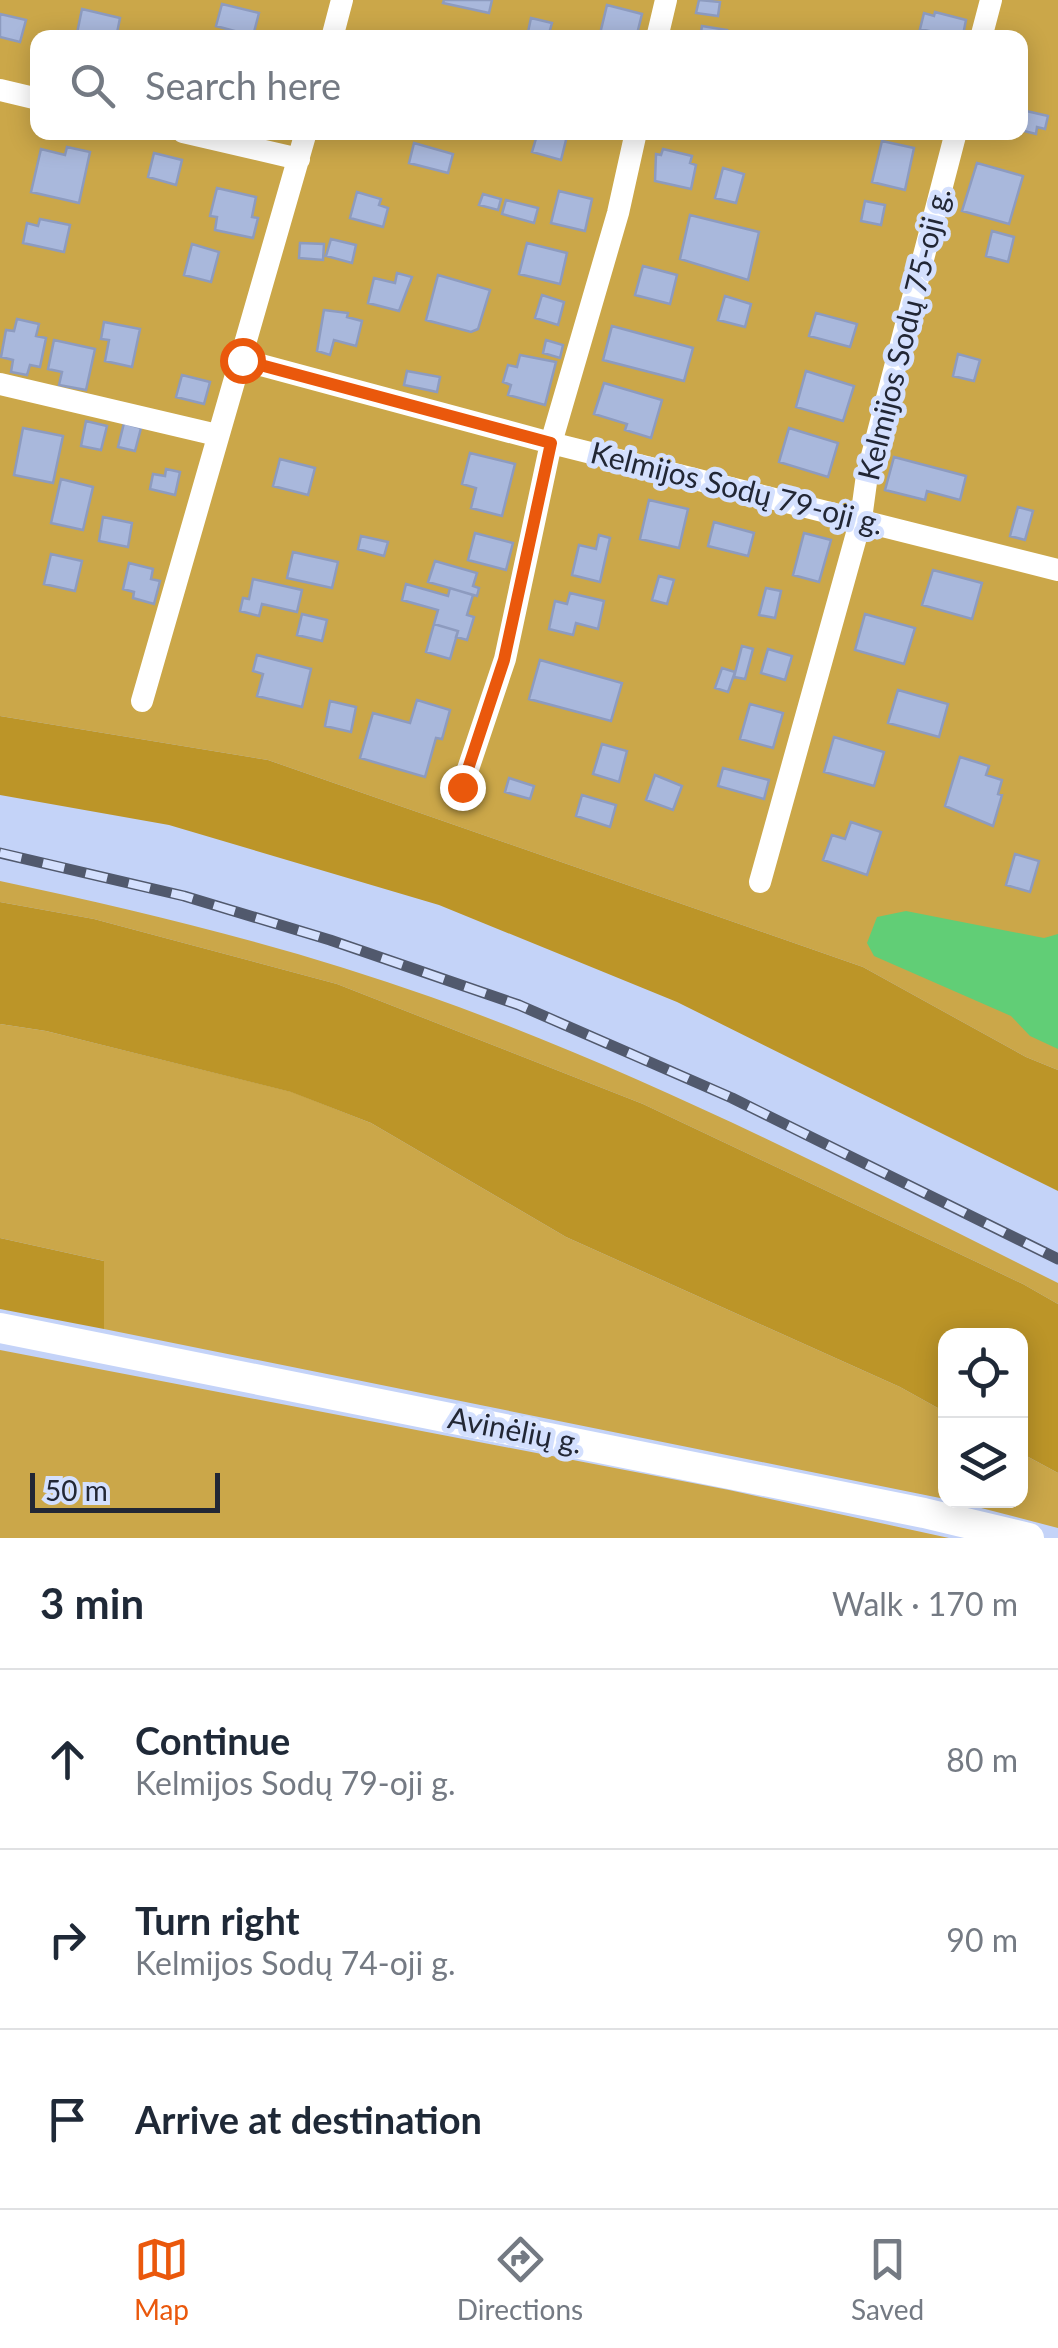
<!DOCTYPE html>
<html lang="en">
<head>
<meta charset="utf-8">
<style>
  body { margin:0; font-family:Lato,sans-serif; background:#f2f2f3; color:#1f2937 }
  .controls { position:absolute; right:30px; bottom:30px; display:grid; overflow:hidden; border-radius:20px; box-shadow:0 5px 25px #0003 }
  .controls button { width:90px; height:90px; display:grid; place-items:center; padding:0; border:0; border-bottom:2px solid #e0e1e3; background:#fff; color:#1f2937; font:50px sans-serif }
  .scale { position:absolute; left:30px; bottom:25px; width:190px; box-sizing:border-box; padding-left:10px; border:5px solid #222735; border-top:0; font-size:28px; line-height:35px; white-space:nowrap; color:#222735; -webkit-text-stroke:8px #d4e0fe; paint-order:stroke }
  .stop { position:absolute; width:30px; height:30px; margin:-22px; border:8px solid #ea580c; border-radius:50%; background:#fff }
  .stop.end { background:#ea580c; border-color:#fff; box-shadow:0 2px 10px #0008 }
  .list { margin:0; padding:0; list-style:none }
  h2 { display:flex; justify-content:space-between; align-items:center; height:130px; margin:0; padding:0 40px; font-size:42px }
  h2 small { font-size:32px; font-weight:400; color:#747a83 }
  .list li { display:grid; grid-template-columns:65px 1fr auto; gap:30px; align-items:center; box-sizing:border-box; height:180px; padding:0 40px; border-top:2px solid #e0e1e3 }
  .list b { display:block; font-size:38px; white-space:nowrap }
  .list p { margin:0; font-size:32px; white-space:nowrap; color:#747a83 }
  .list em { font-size:32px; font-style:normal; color:#747a83 }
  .icon { flex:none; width:55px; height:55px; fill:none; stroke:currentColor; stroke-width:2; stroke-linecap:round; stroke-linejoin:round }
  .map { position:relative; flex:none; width:1058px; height:1538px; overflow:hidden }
  .search { position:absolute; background:#fff; box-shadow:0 5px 25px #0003; left:30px; right:30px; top:30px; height:110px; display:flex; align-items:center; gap:25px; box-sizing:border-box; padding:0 35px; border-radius:20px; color:#747a83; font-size:38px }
  .sheet { height:670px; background:#fff }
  nav { display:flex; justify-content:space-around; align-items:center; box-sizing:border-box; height:140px; border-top:2px solid #e0e1e3; background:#fff; font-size:28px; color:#747a83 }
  nav a { display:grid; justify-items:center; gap:5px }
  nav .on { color:#ea580c }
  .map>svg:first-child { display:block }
  .green { fill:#cba749; fill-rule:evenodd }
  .forest { fill:#bc9528 }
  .water { fill:#61ce76 }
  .building { fill:#a9b8dc; stroke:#8d9bbf; stroke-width:2.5 }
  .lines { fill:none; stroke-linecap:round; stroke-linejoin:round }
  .street { stroke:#fff; stroke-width:22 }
  .secondary { stroke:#fff; stroke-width:30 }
  .rail-casing { stroke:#51596d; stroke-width:11 }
  .rail { stroke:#d4e0fe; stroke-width:8; stroke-dasharray:22; stroke-linecap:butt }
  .route { stroke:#ea580c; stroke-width:12 }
  .labels { text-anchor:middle; stroke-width:10; stroke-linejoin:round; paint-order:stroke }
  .street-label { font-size:30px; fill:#222735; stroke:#d4e0fe }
</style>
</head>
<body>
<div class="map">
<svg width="1058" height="1538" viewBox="0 0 1058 1538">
  <rect width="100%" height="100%" fill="#c4d3f8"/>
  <path class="green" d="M0,0H1058V1070L1026,1057L863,967L268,760L0,716ZM38,38H1020V132H38Z
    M0,881C146,912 290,947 431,997C648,1074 853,1181 1058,1283V1304L1023,1284L643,1104L337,984L94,919L0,902Z
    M0,1024L46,1031L292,1092L371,1123L566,1237L900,1387L945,1412V1499L104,1329V1261L0,1238Z
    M0,1350L729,1490L949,1538H0Z
    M1021,1453L1058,1473V1528L954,1501L1020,1500Z"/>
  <path class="forest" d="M0,716L268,760L863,967L1026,1057L1058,1070V1191L677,1002L439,905L169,825L0,795Z
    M0,902L94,919L337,984L643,1104L1023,1284L1058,1304V1473L1021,1453L1020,1336H946L945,1412L900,1387L566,1237L371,1123L291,1092L46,1031L0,1024Z
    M0,1238L104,1261V1329L0,1309Z"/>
  <path class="water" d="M906,911L1044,938L1058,934V1049L1030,1036L1011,1016L874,956L867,943L877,917Z"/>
  <path class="building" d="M444,0H492L489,13L443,3Z
    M699,0L720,2L718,16L696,13Z
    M222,4L259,13L253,36L216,26Z
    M607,5L642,14L636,38H599Z
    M82,9L120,18L116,38H76Z
    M935,12L966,20L963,35L954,33L952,38H928L929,31L920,29L924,13L934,16Z
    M0,14L26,20L20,42L0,37Z
    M531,18L552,23L548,37L528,32Z
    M702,26L727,30L726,36L737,38H700Z
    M1022,110L1048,116L1045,129L1037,127L1036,134L1020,130Z
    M538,132H568L561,160L532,152Z
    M882,141L914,148L905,190L872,182Z
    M414,143L453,154L448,173L409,163Z
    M67,147L90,152L79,203L31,192L41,149L65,155Z
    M663,149L692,156L690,163L696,165L691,189L655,181L656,154L661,155Z
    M154,153L182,160L176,185L148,177Z
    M977,163L1023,176L1009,224L962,211Z
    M723,168L744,174L736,203L715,198Z
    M217,188L256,197L252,217L258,218L253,238L215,230L217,217L210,216Z
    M559,191L592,199L585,231L551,223Z
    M357,192L381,199L379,205L388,208L383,227L350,218Z
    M483,194L501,199L498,210L479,205Z
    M506,200L538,208L534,223L502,214Z
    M865,201L885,205L881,225L861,221Z
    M690,215L759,232L748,280L680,259Z
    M40,219L70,225L64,252L23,243L27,223L38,226Z
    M992,231L1014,237L1008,262L986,256Z
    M331,239L356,245L352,263L326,256Z
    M300,243L324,244L323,260L299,258Z
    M527,243L567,253L560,284L519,274Z
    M192,244L219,252L211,282L184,275Z
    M643,266L677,275L670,304L635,295Z
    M397,273L412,277L399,311L368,303L374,278L395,283Z
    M438,275L490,290L478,329L471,332L426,320Z
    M542,295L564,302L558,325L535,318Z
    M725,296L751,304L745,327L718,320Z
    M324,310L348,313L347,317L362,321L356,346L334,340L330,355L317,351Z
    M816,313L857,324L850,347L809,336Z
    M17,319L39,324L36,336L46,338L40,367L30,365L27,375L11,372L13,360L1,357L6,330L14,331Z
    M104,322L140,329L132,367L105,361L109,340L101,339Z
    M612,326L693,348L684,381L603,360Z
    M54,340L95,349L86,390L59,385L62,372L48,369Z
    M546,340L563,345L560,358L543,353Z
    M958,354L980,360L974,381L953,376Z
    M520,355L556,362L545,405L508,395L511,385L503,382L508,365L517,367Z
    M407,371L440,377L437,392L404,385Z
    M806,371L854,386L843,421L796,407Z
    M182,375L210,382L204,404L176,397Z
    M604,383L662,400L651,438L625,430L627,424L594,414Z
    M86,421L107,426L101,450L81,446Z
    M124,423L141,428L135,451L118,447Z
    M23,428L63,436L53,483L14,475Z
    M789,428L838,443L828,477L779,462Z
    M470,453L515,464L502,516L471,508L476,488L462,484Z
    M894,457L966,476L960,500L927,491L925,500L885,490Z
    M280,459L315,468L308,495L273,486Z
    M166,469L180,472L175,495L150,489L153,474L165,476Z
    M61,479L93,487L83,530L51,523Z
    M649,500L688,509L679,548L640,539Z
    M1018,507L1033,511L1025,540L1010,536Z
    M103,517L132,523L128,547L99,541Z
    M714,522L754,533L748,556L708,546Z
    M475,533L513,543L506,570L468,560Z
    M804,533L831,540L819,582L793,575Z
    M599,535L610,538L600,582L572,575L579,545L596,549Z
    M361,536L388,542L384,556L358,549Z
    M293,552L338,562L332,588L287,578Z
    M51,554L82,561L75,591L44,584Z
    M435,561L477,573L473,586L479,588L477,596L428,582Z
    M129,563L153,569L151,579L160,581L154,604L133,598L134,592L123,589Z
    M933,570L982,583L972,619L922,605Z
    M659,576L674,580L667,604L652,600Z
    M253,579L302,590L297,612L262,604L259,616L240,611L243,598L249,599Z
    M406,584L448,596L450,588L473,595L467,615L474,617L467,640L456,637L458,631L434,624L438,610L402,600Z
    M766,588L781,591L775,618L759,615Z
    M570,593L604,601L598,629L576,623L573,635L549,629L555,601L567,604Z
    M302,614L327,620L322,641L297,635Z
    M865,614L915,628L904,664L855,650Z
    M434,624L458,631L450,659L426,652Z
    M742,646L753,649L745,679L734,677Z
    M768,649L792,656L785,680L761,673Z
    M257,655L311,669L302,707L257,696L263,674L253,671Z
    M540,660L622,683L611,721L529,699Z
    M722,668L735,672L728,692L715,688Z
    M898,690L948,704L939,737L888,723Z
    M417,700L450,710L442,739L436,738L425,777L360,758L373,713L410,723Z
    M330,701L356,707L351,732L325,726Z
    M750,704L783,713L773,748L740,739Z
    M834,737L884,752L874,786L824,772Z
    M602,744L627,751L619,782L593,774Z
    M960,757L989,766L986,775L1002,780L998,794L1002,795L993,826L945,806Z
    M723,768L769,780L764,799L718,786Z
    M655,775L682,786L673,810L646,800Z
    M509,778L534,786L530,799L505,792Z
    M582,795L616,805L610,827L576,816Z
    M851,822L881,832L867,875L823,860L832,835L845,839Z
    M1015,854L1039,861L1030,892L1006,885Z"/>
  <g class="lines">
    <path class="street" d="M332,38L342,0
      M657,38L666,0
      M981,38L991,0
      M0,90L38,99
      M183,132L299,159
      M242,360L551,443L1058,570
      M0,384L217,435
      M142,701L306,132
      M462,787L505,659L551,443L618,213L636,132
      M760,882L861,519L867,475L956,132"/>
    <path class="secondary" d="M0,1328L924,1513L1029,1538"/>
    <g class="rail-casing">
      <path id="rail" d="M0,853L184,896L330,940L519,1005L732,1098L1058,1259"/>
    </g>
    <use href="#rail" class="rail"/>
  </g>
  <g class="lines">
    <path class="route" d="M242,360L551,443L504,660L462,787"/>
  </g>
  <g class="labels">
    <g class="street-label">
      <text transform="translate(905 334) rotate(-76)" y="10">Kelmijos Sodų 75-oji g.</text>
      <text transform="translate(737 489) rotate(14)" y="10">Kelmijos Sodų 79-oji g.</text>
      <text transform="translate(515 1431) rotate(11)" y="10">Avinėlių g.</text>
    </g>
  </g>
</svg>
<div class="controls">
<button><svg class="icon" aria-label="locate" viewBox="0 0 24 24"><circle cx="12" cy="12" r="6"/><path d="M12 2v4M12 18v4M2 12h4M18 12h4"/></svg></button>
<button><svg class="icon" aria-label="layers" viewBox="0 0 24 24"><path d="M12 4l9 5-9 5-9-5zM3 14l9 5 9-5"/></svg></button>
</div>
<div class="scale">50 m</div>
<div class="stop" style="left:242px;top:360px"></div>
<div class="stop end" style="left:462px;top:787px"></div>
<div class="search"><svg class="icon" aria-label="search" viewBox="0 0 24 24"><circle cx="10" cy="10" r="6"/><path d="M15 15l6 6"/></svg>Search here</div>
</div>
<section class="sheet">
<h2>3 min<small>Walk · 170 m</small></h2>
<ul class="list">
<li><svg class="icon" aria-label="ahead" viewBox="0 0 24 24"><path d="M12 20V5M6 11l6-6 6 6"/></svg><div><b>Continue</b><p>Kelmijos Sodų 79-oji g.</p></div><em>80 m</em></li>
<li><svg class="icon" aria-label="right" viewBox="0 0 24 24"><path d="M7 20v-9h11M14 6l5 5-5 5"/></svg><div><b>Turn right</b><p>Kelmijos Sodų 74-oji g.</p></div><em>90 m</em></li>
<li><svg class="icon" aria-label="arrive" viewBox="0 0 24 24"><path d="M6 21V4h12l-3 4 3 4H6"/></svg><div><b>Arrive at destination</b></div></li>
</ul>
</section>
<nav>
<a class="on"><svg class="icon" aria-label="map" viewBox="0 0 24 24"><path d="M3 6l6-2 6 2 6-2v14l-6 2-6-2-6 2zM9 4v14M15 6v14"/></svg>Map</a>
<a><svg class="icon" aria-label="directions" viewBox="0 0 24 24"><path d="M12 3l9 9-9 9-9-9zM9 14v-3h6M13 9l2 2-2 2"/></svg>Directions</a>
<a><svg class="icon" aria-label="saved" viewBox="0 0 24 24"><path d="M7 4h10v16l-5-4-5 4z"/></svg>Saved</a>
</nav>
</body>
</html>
